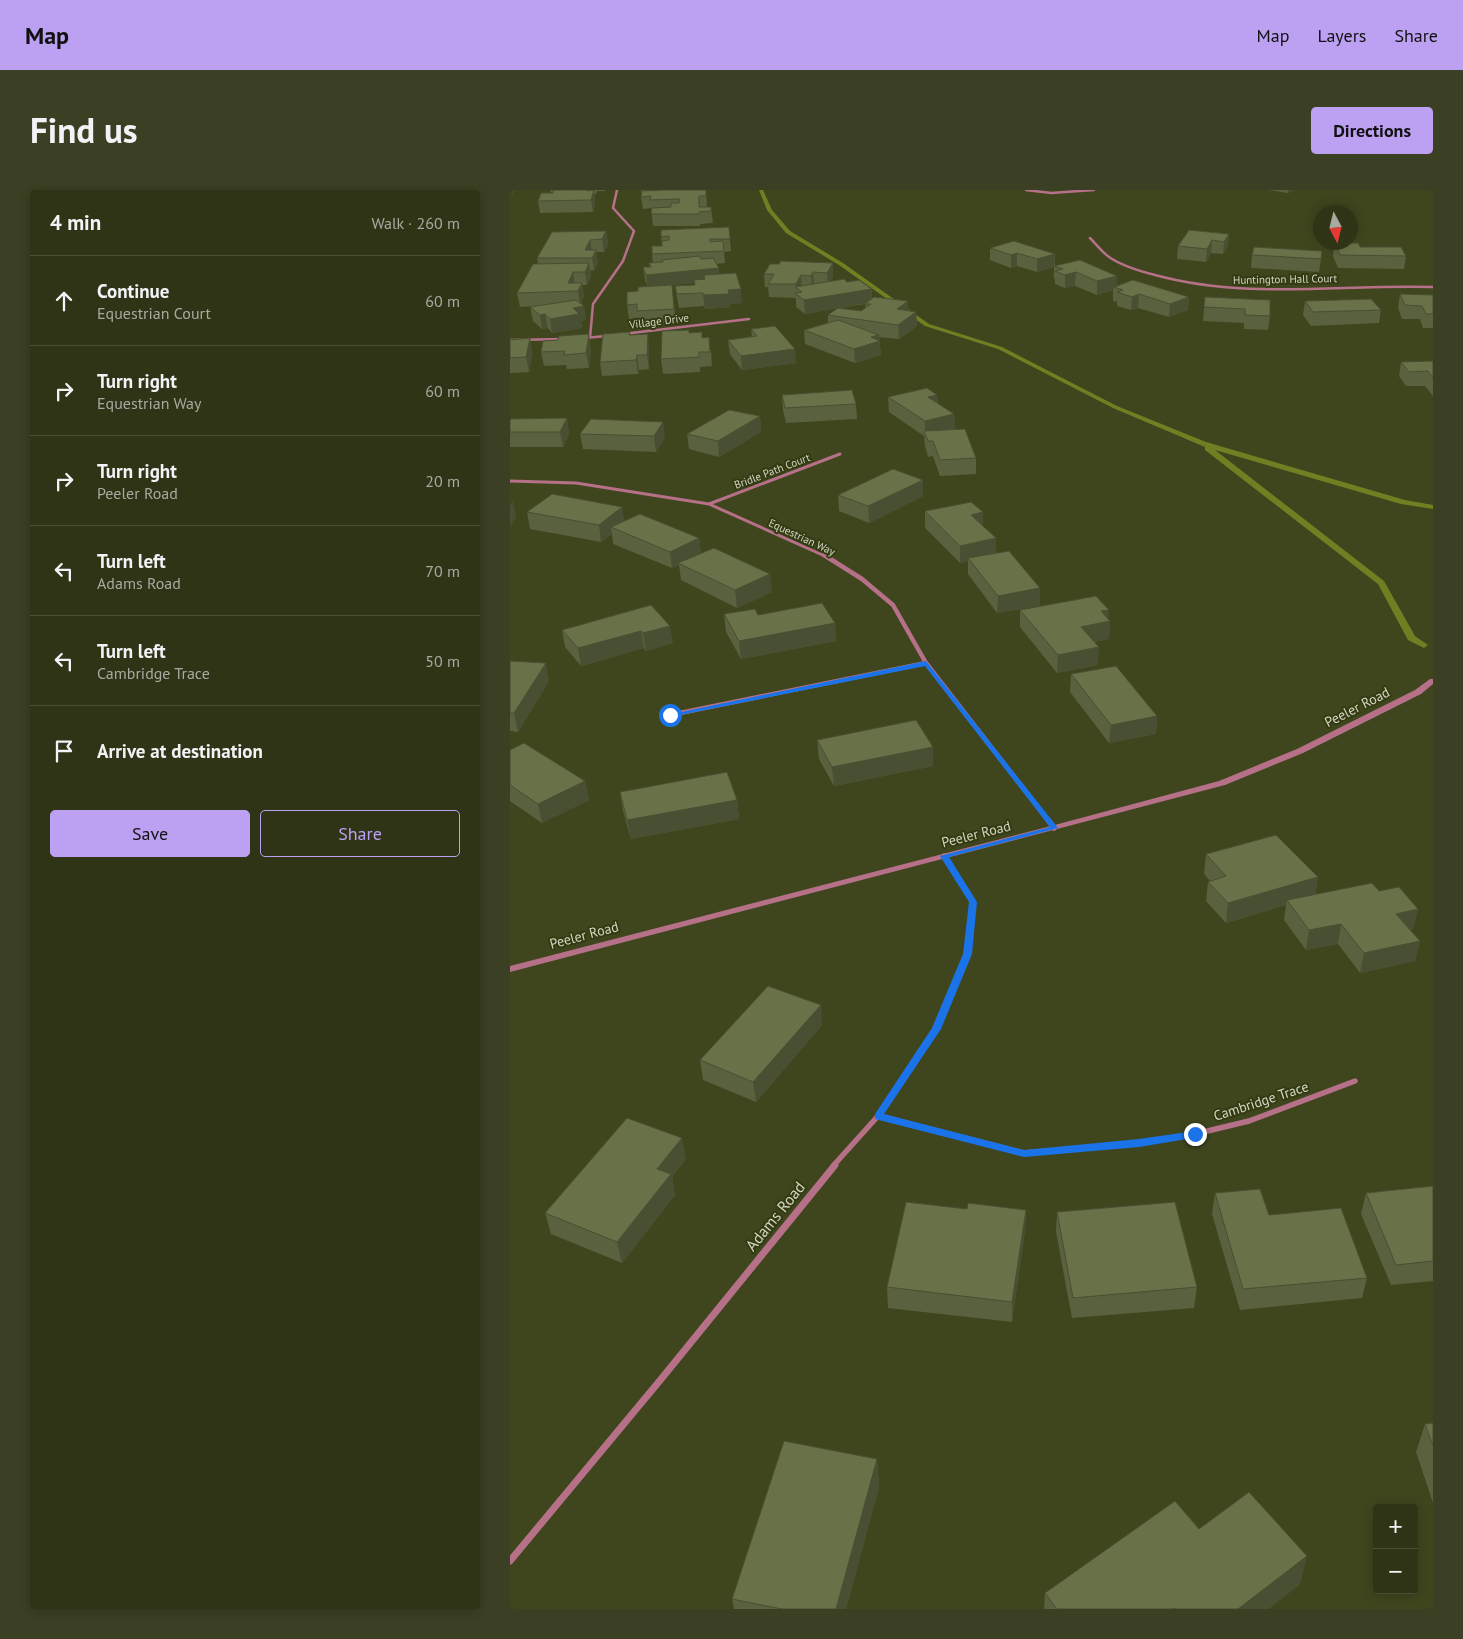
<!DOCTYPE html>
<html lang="en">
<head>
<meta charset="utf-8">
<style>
  body { margin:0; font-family:"PT Sans",sans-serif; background:#3b3f23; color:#f1f3f6 }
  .controls { position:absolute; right:15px; bottom:15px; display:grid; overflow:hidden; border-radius:5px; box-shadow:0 2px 12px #0003 }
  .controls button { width:45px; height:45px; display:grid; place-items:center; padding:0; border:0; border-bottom:1px solid #4a4f35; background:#2f3416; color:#f1f3f6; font:25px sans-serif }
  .compass { position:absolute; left:803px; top:15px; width:45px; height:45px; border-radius:50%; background:#2f3416; box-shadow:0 2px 12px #0003; rotate:173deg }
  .stop { position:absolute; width:15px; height:15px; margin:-11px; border:4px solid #1a73e8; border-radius:50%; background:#fff }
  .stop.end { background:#1a73e8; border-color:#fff; box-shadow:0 1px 5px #0008 }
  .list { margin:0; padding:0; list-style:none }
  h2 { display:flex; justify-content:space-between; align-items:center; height:65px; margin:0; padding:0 20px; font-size:21px }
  h2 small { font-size:16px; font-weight:400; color:#a7aaa1 }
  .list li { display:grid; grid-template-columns:32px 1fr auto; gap:15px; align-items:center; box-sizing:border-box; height:90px; padding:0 20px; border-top:1px solid #4a4f35 }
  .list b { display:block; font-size:19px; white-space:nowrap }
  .list p { margin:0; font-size:16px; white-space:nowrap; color:#a7aaa1 }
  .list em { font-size:16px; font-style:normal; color:#a7aaa1 }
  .actions { display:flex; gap:10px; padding:15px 20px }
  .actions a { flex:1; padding:11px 0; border:1px solid #bca0f2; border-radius:5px; text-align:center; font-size:18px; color:#bca0f2 }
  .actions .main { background:#bca0f2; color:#111 }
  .icon { flex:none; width:28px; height:28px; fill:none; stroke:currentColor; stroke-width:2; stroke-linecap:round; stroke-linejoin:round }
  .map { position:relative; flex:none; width:923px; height:1419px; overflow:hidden; border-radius:5px }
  header { display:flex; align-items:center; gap:30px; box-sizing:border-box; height:70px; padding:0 25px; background:#bca0f2; color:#111 }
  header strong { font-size:24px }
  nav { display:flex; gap:28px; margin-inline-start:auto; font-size:18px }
  .intro { display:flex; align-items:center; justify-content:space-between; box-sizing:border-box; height:120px; padding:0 30px }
  h1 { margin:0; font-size:35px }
  .button { padding:12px 22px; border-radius:5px; background:#bca0f2; color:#111; font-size:18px; font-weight:700 }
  main { display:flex; gap:30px; padding:0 30px }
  aside { flex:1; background:#2f3416; border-radius:5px; box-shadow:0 2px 12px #0003 }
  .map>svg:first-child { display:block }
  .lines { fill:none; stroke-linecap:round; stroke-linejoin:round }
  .stream { fill:#717f23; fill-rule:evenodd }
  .minor-far4 { stroke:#b67189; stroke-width:2.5 }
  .minor-far3 { stroke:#b67189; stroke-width:3 }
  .minor-far2 { stroke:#b67189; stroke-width:4.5 }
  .minor-far1 { stroke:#b67189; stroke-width:5.5 }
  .minor { stroke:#b67189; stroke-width:7 }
  .tertiary { fill:#b67189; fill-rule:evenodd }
  .wall { fill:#59613e; fill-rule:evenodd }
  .shaded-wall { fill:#494f32 }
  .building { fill:#687148; stroke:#494f32 }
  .route { fill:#1a73e8 }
  .labels { text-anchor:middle; stroke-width:4; stroke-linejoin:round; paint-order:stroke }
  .far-street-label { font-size:11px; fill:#d2d7c1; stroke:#343b13 }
  .street-label { font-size:14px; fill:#d2d7c1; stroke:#343b13 }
  .near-street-label { font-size:16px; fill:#d2d7c1; stroke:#343b13 }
</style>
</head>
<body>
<header>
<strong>Map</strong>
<nav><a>Map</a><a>Layers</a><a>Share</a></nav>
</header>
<div class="intro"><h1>Find us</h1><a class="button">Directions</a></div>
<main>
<aside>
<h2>4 min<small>Walk · 260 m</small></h2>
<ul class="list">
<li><svg class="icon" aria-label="ahead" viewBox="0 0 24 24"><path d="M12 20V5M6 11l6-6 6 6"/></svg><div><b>Continue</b><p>Equestrian Court</p></div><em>60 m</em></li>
<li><svg class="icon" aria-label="right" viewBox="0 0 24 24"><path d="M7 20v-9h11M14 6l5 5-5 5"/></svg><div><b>Turn right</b><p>Equestrian Way</p></div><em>60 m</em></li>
<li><svg class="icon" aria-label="right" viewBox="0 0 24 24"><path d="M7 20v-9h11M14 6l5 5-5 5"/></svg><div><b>Turn right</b><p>Peeler Road</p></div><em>20 m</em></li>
<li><svg class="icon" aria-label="left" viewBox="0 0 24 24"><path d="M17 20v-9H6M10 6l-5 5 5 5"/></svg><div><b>Turn left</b><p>Adams Road</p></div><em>70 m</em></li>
<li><svg class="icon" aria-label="left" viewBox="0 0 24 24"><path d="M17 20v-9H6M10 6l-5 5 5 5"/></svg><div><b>Turn left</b><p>Cambridge Trace</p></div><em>50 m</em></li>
<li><svg class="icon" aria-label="arrive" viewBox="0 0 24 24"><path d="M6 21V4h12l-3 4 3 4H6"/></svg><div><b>Arrive at destination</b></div></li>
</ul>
<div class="actions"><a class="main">Save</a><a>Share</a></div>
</aside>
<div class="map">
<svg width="923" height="1419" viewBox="0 0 923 1419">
  <rect width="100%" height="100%" fill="#3f461e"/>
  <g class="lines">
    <path class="stream" d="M249,0H253L262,20L280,41L333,73L419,134L492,157L607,216L696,252L895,310L923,315V319L891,314L705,260L874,391L905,446L918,455L914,458L898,450L868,394L695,260V257L603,218L488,159L415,136L329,75L276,43L257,20Z"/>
    <path class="minor-far4" d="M516,0L541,3L584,0
      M580,48C586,54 592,62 599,67C612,76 629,81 645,85C736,110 830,94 923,97
      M113,144L239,129
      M73,148L97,146
      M80,148L83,114L113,71L124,41L103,18L107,0
      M0,150L54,149"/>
    <path class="minor-far3" d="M0,291L66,293L199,314L317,367
      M199,314L330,264"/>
    <path class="minor-far2" d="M314,365L352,389L383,415L416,473L540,633
      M160,525L416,473"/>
    <path class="minor-far1" d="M539,631L544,638
      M368,926L514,963L629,953L685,944L739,931L845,891
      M323,976L368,926L426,839L458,764L463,712L434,666"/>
    <path class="minor" d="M0,1371L152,1188L325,975"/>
    <path class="tertiary" d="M920,489H923V494L911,504L793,563L715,595L0,782V776L541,636L709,591L787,559L905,500Z"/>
  </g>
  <path class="wall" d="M40,0H95V1H87L86,4H84L85,12L83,22L30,23L28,11L41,3Z
    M131,0H196L197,17H201L203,33L190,34V36H143L141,18L133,19L131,7Z
    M758,0H784L778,3Z
    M219,37L221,61L214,62L215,73L206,74L209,84L232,113L220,114V117L195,119L194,116L169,118L165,96L184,95V93L162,95L166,133L129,135L128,128L119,129L117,115L128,101L138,97L135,90L133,77H139V73H143L142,64L152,56L151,47Z
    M96,41L98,54L94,62H86L88,72L84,80L80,81L81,86L77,95H72L74,106L71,113L74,116L76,130L71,131L72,138L42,143L38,138L32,139L23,131L20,117L27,116L10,117L7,103L28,74L27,68Z
    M719,44L718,56L713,64L701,63L696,72L667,69L668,56Z
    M825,53L850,57L896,66L894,79L828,78L823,66Z
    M480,58L545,64V76L607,86V96L679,107L678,120L659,127L628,118L621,120L607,116V112L603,111V100L587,105L565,96L555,98L545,94V89H544V77L527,82L507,76L501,78L480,70Z
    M742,65L811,69L809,82L741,78Z
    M323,73V86L320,92L362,108L398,121L406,122L407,136L389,149L369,147L371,165L345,173L295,154L294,140L318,133V125L328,118L295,124L286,117V108L259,107L258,97H255L254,84L269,74ZM355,114V118L351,121L329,118Z
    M890,104L923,105V138H913L910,129H892L888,118Z
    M695,107L760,126L758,140L734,139V133L693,131Z
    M795,111L871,120L869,133L801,136L793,125Z
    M241,139L286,173L232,180L220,164L218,150L242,147Z
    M179,143L192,148L201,161L202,176L190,177V182L153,184L151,169Z
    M120,145L139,159V179L129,180L128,184L92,186L90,172Z
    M20,148L22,163L19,182L0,183V150Z
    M81,159L79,178L57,179L56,175L34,176L31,162Z
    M923,171V206L915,196H896L889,186L891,172Z
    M272,205L346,214L347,229L276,233L273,220Z
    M427,205L428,213L444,224L445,239L466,268V284L430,286L423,266L418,267L415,256L414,246L379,222L378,207Z
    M250,226L251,242L209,267L179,259L177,244Z
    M57,228L59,244L53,257H0V229Z
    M81,229L155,247L146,262L73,259L70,244Z
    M413,290V306L359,333L329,321L328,305Z
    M415,321L473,336L486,348V363L530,416L487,423L458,384V371L450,373L415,338Z
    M17,322L114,331L189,348L191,363L262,402L227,418L171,390L169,375L162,378L103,354L102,344L91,352L20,339Z
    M141,415L163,453L136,461L134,458L71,476L55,457L52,440Z
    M510,420L598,429L600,431L599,449L584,452L588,475L547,483L510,437Z
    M214,424L248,425L325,433L326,451L231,469L216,442Z
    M0,471L39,491L8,542L0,541Z
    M561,484L647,526L646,544L599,553L560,502Z
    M307,550L423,557V576L324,596L309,569Z
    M0,560L75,591L79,610L32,633L0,611Z
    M110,602L227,610L229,629L121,649L113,621Z
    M696,664L808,687L805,705L869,701L908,719L903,739L900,740L910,751L905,771L850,783L828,754L796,760L774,730L776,715L716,733L696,711L698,692L700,691L694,684Z
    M312,835L246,912L193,890L190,870Z
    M176,969L162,987L165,1005L112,1073L41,1044L35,1023Z
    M923,996V1091L881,1095L851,1024L856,1003Z
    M705,1003L759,1025L857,1088L852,1108L730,1120L702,1024Z
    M516,1020L515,1041L502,1132L378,1118L377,1097Z
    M547,1022L687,1097L684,1118L562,1128L546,1042Z
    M923,1233V1313L906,1262L915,1234Z
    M367,1269L369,1297L336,1419H224L222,1409Z
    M689,1339L790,1394L758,1419H534L535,1403Z"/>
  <path class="shaded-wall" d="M1,0H4L2,6Z
    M84,0L85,12L83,22L81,10Z
    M778,0H784L778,3Z
    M96,41L98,54L94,62L92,49Z
    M719,44L718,56L713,64L714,52Z
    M80,50L82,62L75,60Z
    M702,50L701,63L696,72L697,59Z
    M86,60L88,72L84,80L82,68Z
    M507,63V76L501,78V65Z
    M545,64L544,77L527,82V69Z
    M79,73L81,86L77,95L75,82Z
    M323,73V86L318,96L317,83Z
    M209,78L210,91L194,85L195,92L184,90V93L138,98L136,85Z
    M63,82L65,95L58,93Z
    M303,82L304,96L302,99L301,86Z
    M566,82L565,96L555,98V85Z
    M291,85L292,99L286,98V94Z
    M607,86V98L604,97L603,100L587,105V91Z
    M72,93L74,106L70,115L68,101Z
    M231,99L232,113L220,114V117L195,119L193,105L218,100Z
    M362,99V112L295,124L294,110Z
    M629,104L628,118L621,120L622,107Z
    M679,107L678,120L659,127L660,114Z
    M398,111V125L387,119Z
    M74,116L76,130L71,131L72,138L42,143L40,129L63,118Z
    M406,122L407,136L389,149L388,135Z
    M35,124L38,138L32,139L30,125Z
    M79,144L81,159L79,178L76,163Z
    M138,144L139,159V179L137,165Z
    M369,145L371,165L345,173L344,159L361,147Z
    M20,148L22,163L19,182L16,167Z
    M285,159L286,173L232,180L231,166Z
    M127,165L129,180L128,184L126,170Z
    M427,205L428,220L418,207Z
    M444,224L445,239L415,244V231Z
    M250,226L251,242L209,267L208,251Z
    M57,228L59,244L53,257L50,242Z
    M153,232L155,247L146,262L144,246Z
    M413,290V306L359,333L358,316Z
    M3,311L6,327L0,336V315Z
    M112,317L115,333L101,337L102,344L91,352L89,335Z
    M473,322V339L461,325Z
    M189,348L191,364L168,373L169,375L162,378L160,362Z
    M486,348V365L458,368V371L450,373V356Z
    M260,384L262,402L227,418L225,400Z
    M530,398V416L487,423L488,406Z
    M599,420L598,432L600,431L599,449L570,454L571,437L591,421Z
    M325,433L326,451L231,469L229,451Z
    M160,436L163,453L136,461L133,443Z
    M131,441L134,458L71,476L68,458Z
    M589,457L588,475L547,483L548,465Z
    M36,473L39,491L8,542L4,523Z
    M647,526L646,544L599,553L601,535Z
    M423,557V576L324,596L322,577Z
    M75,591L79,610L32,633L28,614Z
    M227,610L229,629L121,649L117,630Z
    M808,687L805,706L777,710L776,715L716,733L718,713Z
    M908,719L903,739L882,743L886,724Z
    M831,734L828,754L796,760L799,740Z
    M910,751L905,771L850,783L854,763Z
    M311,815L312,835L246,912L243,892Z
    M172,948L176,969L162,987L165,1005L112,1073L107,1052L147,979Z
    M516,1020L515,1041L502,1132V1112Z
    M367,1269L369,1297L336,1419H326Z
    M797,1366L790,1394L758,1419H728Z"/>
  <path class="building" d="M44,0H77V1L84,0L81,10L28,11L31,3H43Z
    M154,0H196V6H189V17H201V21L189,22V24H141L142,18L161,17V13H169L170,9L140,10L141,6L131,7L132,1Z
    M219,37L220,49H200V52L213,51L214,61L142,64V56H152V51L159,50V46L151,47V40Z
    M679,40L719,44L714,52L702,50L697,59L668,56Z
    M96,41L92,49L80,50L75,60H86L82,68H27L42,42Z
    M504,51L545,64L527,69L507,63L501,65L480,58Z
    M825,53H848L850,57H891L896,66L830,65Z
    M744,57L812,61L811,69L742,65Z
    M189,66L191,69L203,68L209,78L136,85L133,77H141L139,73L153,72L152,70Z
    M570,70L607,86L587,91L566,82L555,85L545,81L553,79L544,76Z
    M271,71L323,73L317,83L303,82L301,86L291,85L286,94H258L264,84H254L260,74H269Z
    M79,73L75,82H63L58,93H72L68,101L7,103L23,74Z
    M226,83L231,99L218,100L219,104L193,105V103L167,104L165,96L185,95L184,90L195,89L194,85Z
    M334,89L337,92L349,90L362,99L294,110L285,103L292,102L285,97Z
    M623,90L679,107L660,114L629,104L622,107L607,102L613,100L604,97Z
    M162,95L164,119L127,121V114L117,115V102L128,101V97Z
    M890,104L923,105V124H916L912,116L895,115Z
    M364,107L398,111L387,119L406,122L388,135L318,125L328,118L351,121L361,114H355Z
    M695,107L760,110V126L735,125V119L694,117Z
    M861,109L871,120L803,122L795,111Z
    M66,110L74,116L63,118L69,124L40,129L35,124L30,125L20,117Z
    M328,130L369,145L361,147L370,151L344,159L294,140Z
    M265,136L285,159L231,166L218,150L247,146L241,139Z
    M179,140V143L192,142V148L199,147L200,162H189V167L151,169L152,141Z
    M120,142L119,145L138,144L137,165H127L126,170L90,172L93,144Z
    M79,144L76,163L54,165L55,161L31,162L33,151L48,150L49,146Z
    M20,148L16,167L0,168V150Z
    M923,171V188L918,181L899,182L891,172Z
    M417,198L427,205L418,207L444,224L415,231L378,207Z
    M342,200L346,214L275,218L272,205Z
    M219,220L250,226L208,251L177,244Z
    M57,228L50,242H0V229Z
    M81,229L153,232L144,246L70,244Z
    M455,239L466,268L430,270L423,251H418L414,241Z
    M383,279L413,290L358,316L328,305Z
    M42,304L112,317L89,335L17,322Z
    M461,312L473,322L461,325L486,348L450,356L415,321Z
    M130,324L189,348L160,362L101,337Z
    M204,358L260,384L225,400L168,373Z
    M499,361L530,398L488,406L458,368Z
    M586,406L599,420L591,421L600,431L571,437L589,457L548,465L510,420Z
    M312,413L325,433L229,451L214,424L245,419L248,425Z
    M141,415L160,436L133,443L131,441L68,458L52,440Z
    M0,471L36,473L4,523H0Z
    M606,476L647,526L601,535L561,484Z
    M406,530L423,557L322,577L307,550Z
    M14,553L75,591L28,614L0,595V560Z
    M217,582L227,610L117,630L110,602Z
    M766,645L808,687L718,713L698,692L716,686L696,664Z
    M862,693L869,701L889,697L908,719L886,724L910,751L854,763L831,734L799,740L777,710Z
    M258,796L311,815L243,892L190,870Z
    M117,928L172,948L147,979L161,984L107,1052L35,1023Z
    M923,996V1071L886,1075L856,1003Z
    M750,999L759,1025L831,1018L857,1088L733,1099L705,1003Z
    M396,1012L457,1019L458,1013L516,1020L502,1112L377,1097Z
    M665,1012L687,1097L563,1108L547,1022Z
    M923,1233V1256L915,1234Z
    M274,1251L367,1269L326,1419H272L222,1409Z
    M739,1302L797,1366L728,1419H666L664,1418L663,1419H547L535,1403L665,1311L689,1339Z"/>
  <path class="route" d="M416,471L548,638L439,667L467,712L462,764L431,839L374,924L514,960L629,949L685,941L689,942V947L629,957L514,967L365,929V924L422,838L453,764L459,712L430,666L540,637L415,476L160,527L157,525Z"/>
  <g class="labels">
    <g class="far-street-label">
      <text transform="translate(775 89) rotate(-1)" y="4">Huntington Hall Court</text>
      <text transform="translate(149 131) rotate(-7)" y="4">Village Drive</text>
      <text transform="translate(262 281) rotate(-21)" y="4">Bridle Path Court</text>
      <text transform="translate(292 347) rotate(25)" y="4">Equestrian Way</text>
    </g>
    <g class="street-label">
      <text transform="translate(847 517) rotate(-27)" y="5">Peeler Road</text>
      <text transform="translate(466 644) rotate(-14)" y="5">Peeler Road</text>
      <text transform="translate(74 745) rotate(-15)" y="5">Peeler Road</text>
      <text transform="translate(751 911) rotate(-18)" y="5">Cambridge Trace</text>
    </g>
    <g class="near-street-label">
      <text transform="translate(265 1026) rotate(-51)" y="6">Adams Road</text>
    </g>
  </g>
</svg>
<div class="controls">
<button>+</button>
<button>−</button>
</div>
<svg class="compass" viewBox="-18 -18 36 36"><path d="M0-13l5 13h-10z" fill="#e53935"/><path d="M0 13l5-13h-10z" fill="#a7aaa1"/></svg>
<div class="stop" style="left:160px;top:525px"></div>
<div class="stop end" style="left:685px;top:944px"></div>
</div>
</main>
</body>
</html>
